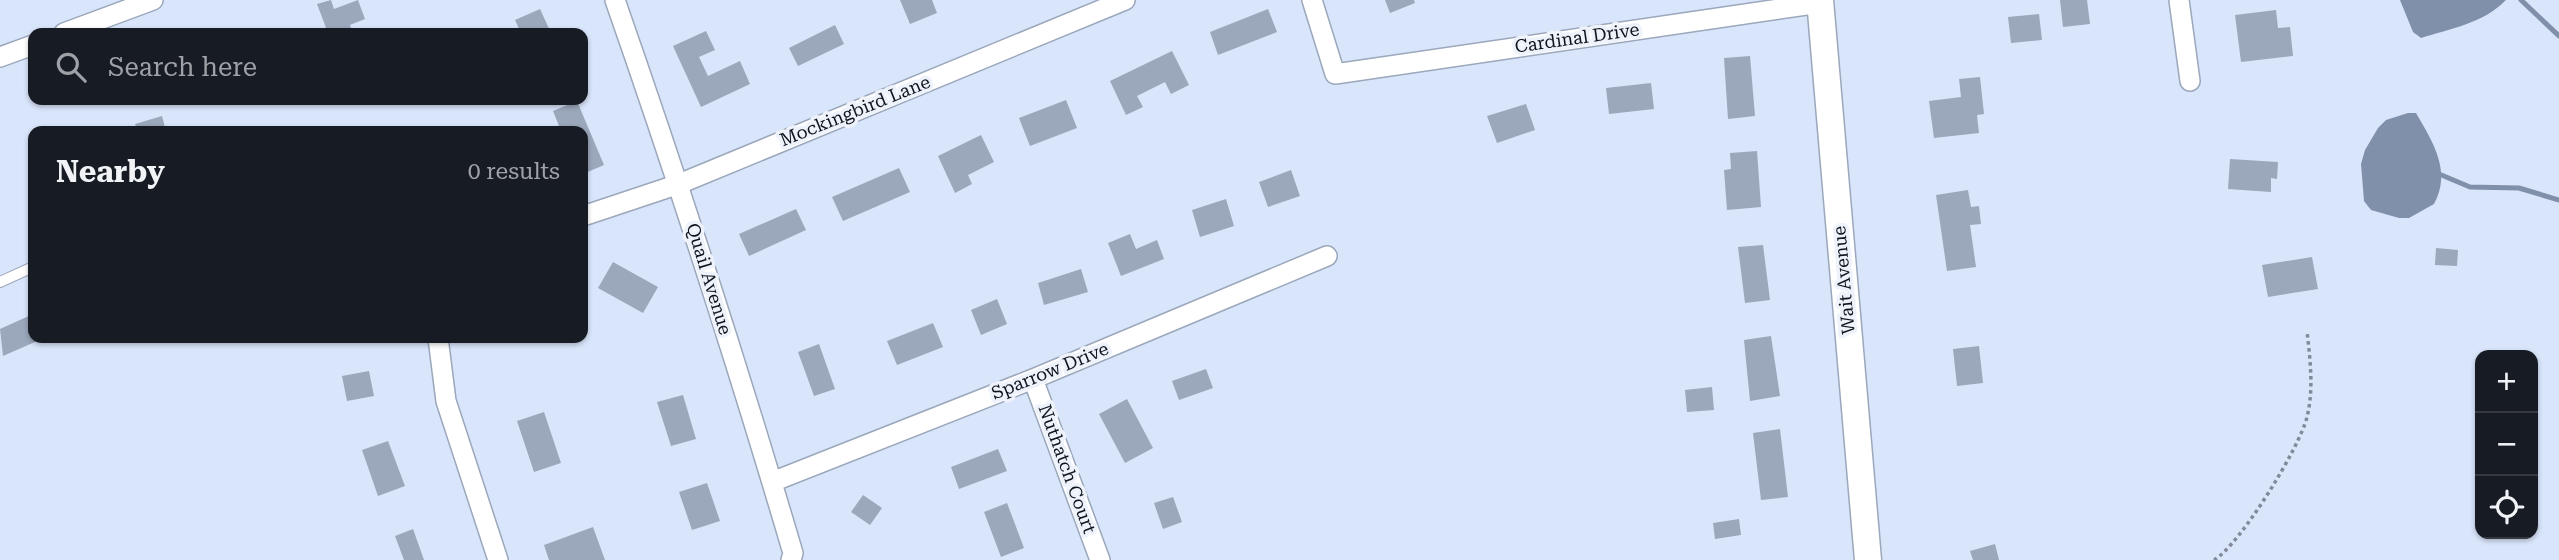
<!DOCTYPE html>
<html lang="en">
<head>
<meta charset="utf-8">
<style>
  body { margin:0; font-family:"Roboto Serif",serif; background:#242831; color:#f1f3f6 }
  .controls { position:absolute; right:21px; bottom:21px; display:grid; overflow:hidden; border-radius:14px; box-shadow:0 2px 5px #0004 }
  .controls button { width:63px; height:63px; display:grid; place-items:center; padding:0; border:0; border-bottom:2px solid #363941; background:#171b24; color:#f1f3f6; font:35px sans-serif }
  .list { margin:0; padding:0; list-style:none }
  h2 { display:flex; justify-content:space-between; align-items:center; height:91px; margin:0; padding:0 28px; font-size:30px }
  h2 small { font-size:23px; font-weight:400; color:#9ea1a6 }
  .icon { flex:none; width:38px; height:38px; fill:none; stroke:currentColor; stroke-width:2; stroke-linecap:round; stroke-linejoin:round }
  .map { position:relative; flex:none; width:2559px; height:560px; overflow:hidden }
  .search { position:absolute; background:#171b24; box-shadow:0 2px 5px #0004; left:28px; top:28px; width:560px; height:77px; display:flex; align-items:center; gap:18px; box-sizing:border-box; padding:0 24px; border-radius:14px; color:#9ea1a6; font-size:26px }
  .panel { position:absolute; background:#171b24; box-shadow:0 2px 5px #0004; left:28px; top:126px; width:560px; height:217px; border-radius:14px }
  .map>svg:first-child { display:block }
  .water { fill:#808faa }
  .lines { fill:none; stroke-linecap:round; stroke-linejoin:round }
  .stream { stroke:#808faa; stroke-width:5 }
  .building { fill:#9ba7bb }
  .service-casing { stroke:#9ba7bb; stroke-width:12 }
  .minor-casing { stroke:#9ba7bb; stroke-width:22 }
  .secondary-casing { stroke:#9ba7bb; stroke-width:29 }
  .path { stroke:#818a99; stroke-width:3.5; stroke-dasharray:3.5 3.5; stroke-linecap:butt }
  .service { stroke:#fff; stroke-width:10 }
  .minor { stroke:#fff; stroke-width:19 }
  .secondary { stroke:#fff; stroke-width:26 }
  .labels { text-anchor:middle; stroke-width:7; stroke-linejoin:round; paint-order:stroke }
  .street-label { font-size:18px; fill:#10141c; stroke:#edf2fb }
</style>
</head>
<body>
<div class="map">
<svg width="2559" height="560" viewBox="0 0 2559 560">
  <rect width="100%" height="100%" fill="#d9e5fb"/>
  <path class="water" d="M2400,0H2506C2484,23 2450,29 2421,38L2413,32Z
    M2408,113H2416C2433,142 2452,172 2434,204L2409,218H2399L2371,210L2364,201L2361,164L2365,150L2378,128L2386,120Z"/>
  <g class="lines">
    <path class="stream" d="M2521,0L2559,36
      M2439,174L2470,187L2519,188L2559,200"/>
  </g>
  <path class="building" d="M331,0L334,9L358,0L365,19L350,25L353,33H328L317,4Z
    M900,0H932L937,13L910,24Z
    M1385,0H1414L1415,3L1390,13Z
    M2060,0H2087L2090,24L2063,27Z
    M540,9L551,33H521L515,20Z
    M1268,9L1277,32L1218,55L1210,32Z
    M2276,10L2278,28L2290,27L2293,56L2241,62L2235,15Z
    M2039,14L2042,40L2011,43L2008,17Z
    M835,25L844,44L798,66L789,48Z
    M706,31L715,50L699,57L708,76L740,61L750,84L701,107L673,46Z
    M1172,51L1189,85L1171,94L1165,82L1137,96L1143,107L1126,115L1110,81Z
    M1750,56L1755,116L1728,119L1724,58Z
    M1980,77L1984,114L1977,115L1979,133L1934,138L1929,101L1961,97L1959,79Z
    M1651,83L1654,109L1609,114L1606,88Z
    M1066,100L1077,128L1030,146L1019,118Z
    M577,101L604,165L583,174V131H561L553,111Z
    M1526,104L1535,130L1497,143L1487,116Z
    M162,116L166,131H138L135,124Z
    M981,135L994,162L968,175L972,184L955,193L938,156Z
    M1757,151L1761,207L1727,210L1724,170L1731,169L1730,153Z
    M2230,159L2278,162L2277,179L2271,178V192L2228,189Z
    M899,168L910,192L843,221L832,197Z
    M1291,170L1300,196L1268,207L1259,182Z
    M1968,190L1971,207L1979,206L1981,224L1970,225L1976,267L1947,271L1936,195Z
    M1226,199L1234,226L1200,237L1192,210Z
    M796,209L806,230L749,256L739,234Z
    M1130,234L1136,249L1157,240L1164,259L1121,276L1108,243Z
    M1763,245L1770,300L1745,303L1738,247Z
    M2436,248L2458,250L2457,266L2435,265Z
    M2312,257L2318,289L2268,297L2262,265Z
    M613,262L658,287L643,313L598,288Z
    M1081,269L1088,292L1044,305L1038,283Z
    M997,299L1007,324L981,335L971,310Z
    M31,315L33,338H44L3,356L0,329Z
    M933,323L943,347L897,365L887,341Z
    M1771,336L1780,396L1750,401L1744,340Z
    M819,344L835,389L814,396L798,352Z
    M1979,346L1983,383L1957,386L1953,349Z
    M1206,369L1213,388L1179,400L1172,381Z
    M369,371L374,396L347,401L342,376Z
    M1712,387L1714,410L1687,412L1685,390Z
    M683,395L696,439L671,446L657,402Z
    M1127,399L1153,448L1125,463L1099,414Z
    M544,412L561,463L534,472L517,421Z
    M1780,429L1788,497L1761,500L1753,433Z
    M388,441L405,486L378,496L362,450Z
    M998,449L1007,471L959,489L951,467Z
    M707,483L720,521L692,530L679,492Z
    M863,495L882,508L870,525L851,512Z
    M1173,497L1182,522L1163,529L1154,503Z
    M1007,503L1024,548L1001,557L984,512Z
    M1739,519L1741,535L1715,539L1713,523Z
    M593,527L605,560H549L544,545Z
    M413,529L424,560H404L395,536Z
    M1995,544L1999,560H1973L1970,551Z"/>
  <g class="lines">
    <g class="service-casing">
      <path id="service" d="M0,282L33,267"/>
    </g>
    <g class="minor-casing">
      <path id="minor" d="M615,0C679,183 738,367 793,553L791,560
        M1312,0L1335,74L1820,3
        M2179,0L2190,81
        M64,33L153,0
        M0,57L33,45
        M583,216L679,184L1125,0
        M438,338L446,401L498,560
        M1033,379L1100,560
        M772,482L1033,379L1327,256"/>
    </g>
    <g class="secondary-casing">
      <path id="secondary" d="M1820,0L1868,560"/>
    </g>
    <path class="path" d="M2214,560C2240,545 2300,447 2307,417C2314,389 2310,359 2307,331"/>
    <use href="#service" class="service"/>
    <use href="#minor" class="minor"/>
    <use href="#secondary" class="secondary"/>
  </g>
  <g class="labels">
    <g class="street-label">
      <text transform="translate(1577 38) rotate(-8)" y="6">Cardinal Drive</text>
      <text transform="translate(855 111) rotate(-22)" y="6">Mockingbird Lane</text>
      <text transform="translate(709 279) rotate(73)" y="6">Quail Avenue</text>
      <text transform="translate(1844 280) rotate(-95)" y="6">Wait Avenue</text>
      <text transform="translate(1050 371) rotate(-22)" y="6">Sparrow Drive</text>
      <text transform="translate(1067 469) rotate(70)" y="6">Nuthatch Court</text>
    </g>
  </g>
</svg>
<div class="controls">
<button>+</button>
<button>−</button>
<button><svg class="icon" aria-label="locate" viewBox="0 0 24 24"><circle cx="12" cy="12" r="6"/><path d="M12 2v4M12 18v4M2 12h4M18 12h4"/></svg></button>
</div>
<div class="search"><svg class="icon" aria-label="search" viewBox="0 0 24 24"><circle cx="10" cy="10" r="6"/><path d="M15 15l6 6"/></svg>Search here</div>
<section class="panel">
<h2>Nearby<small>0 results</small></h2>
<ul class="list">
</ul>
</section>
</div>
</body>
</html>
